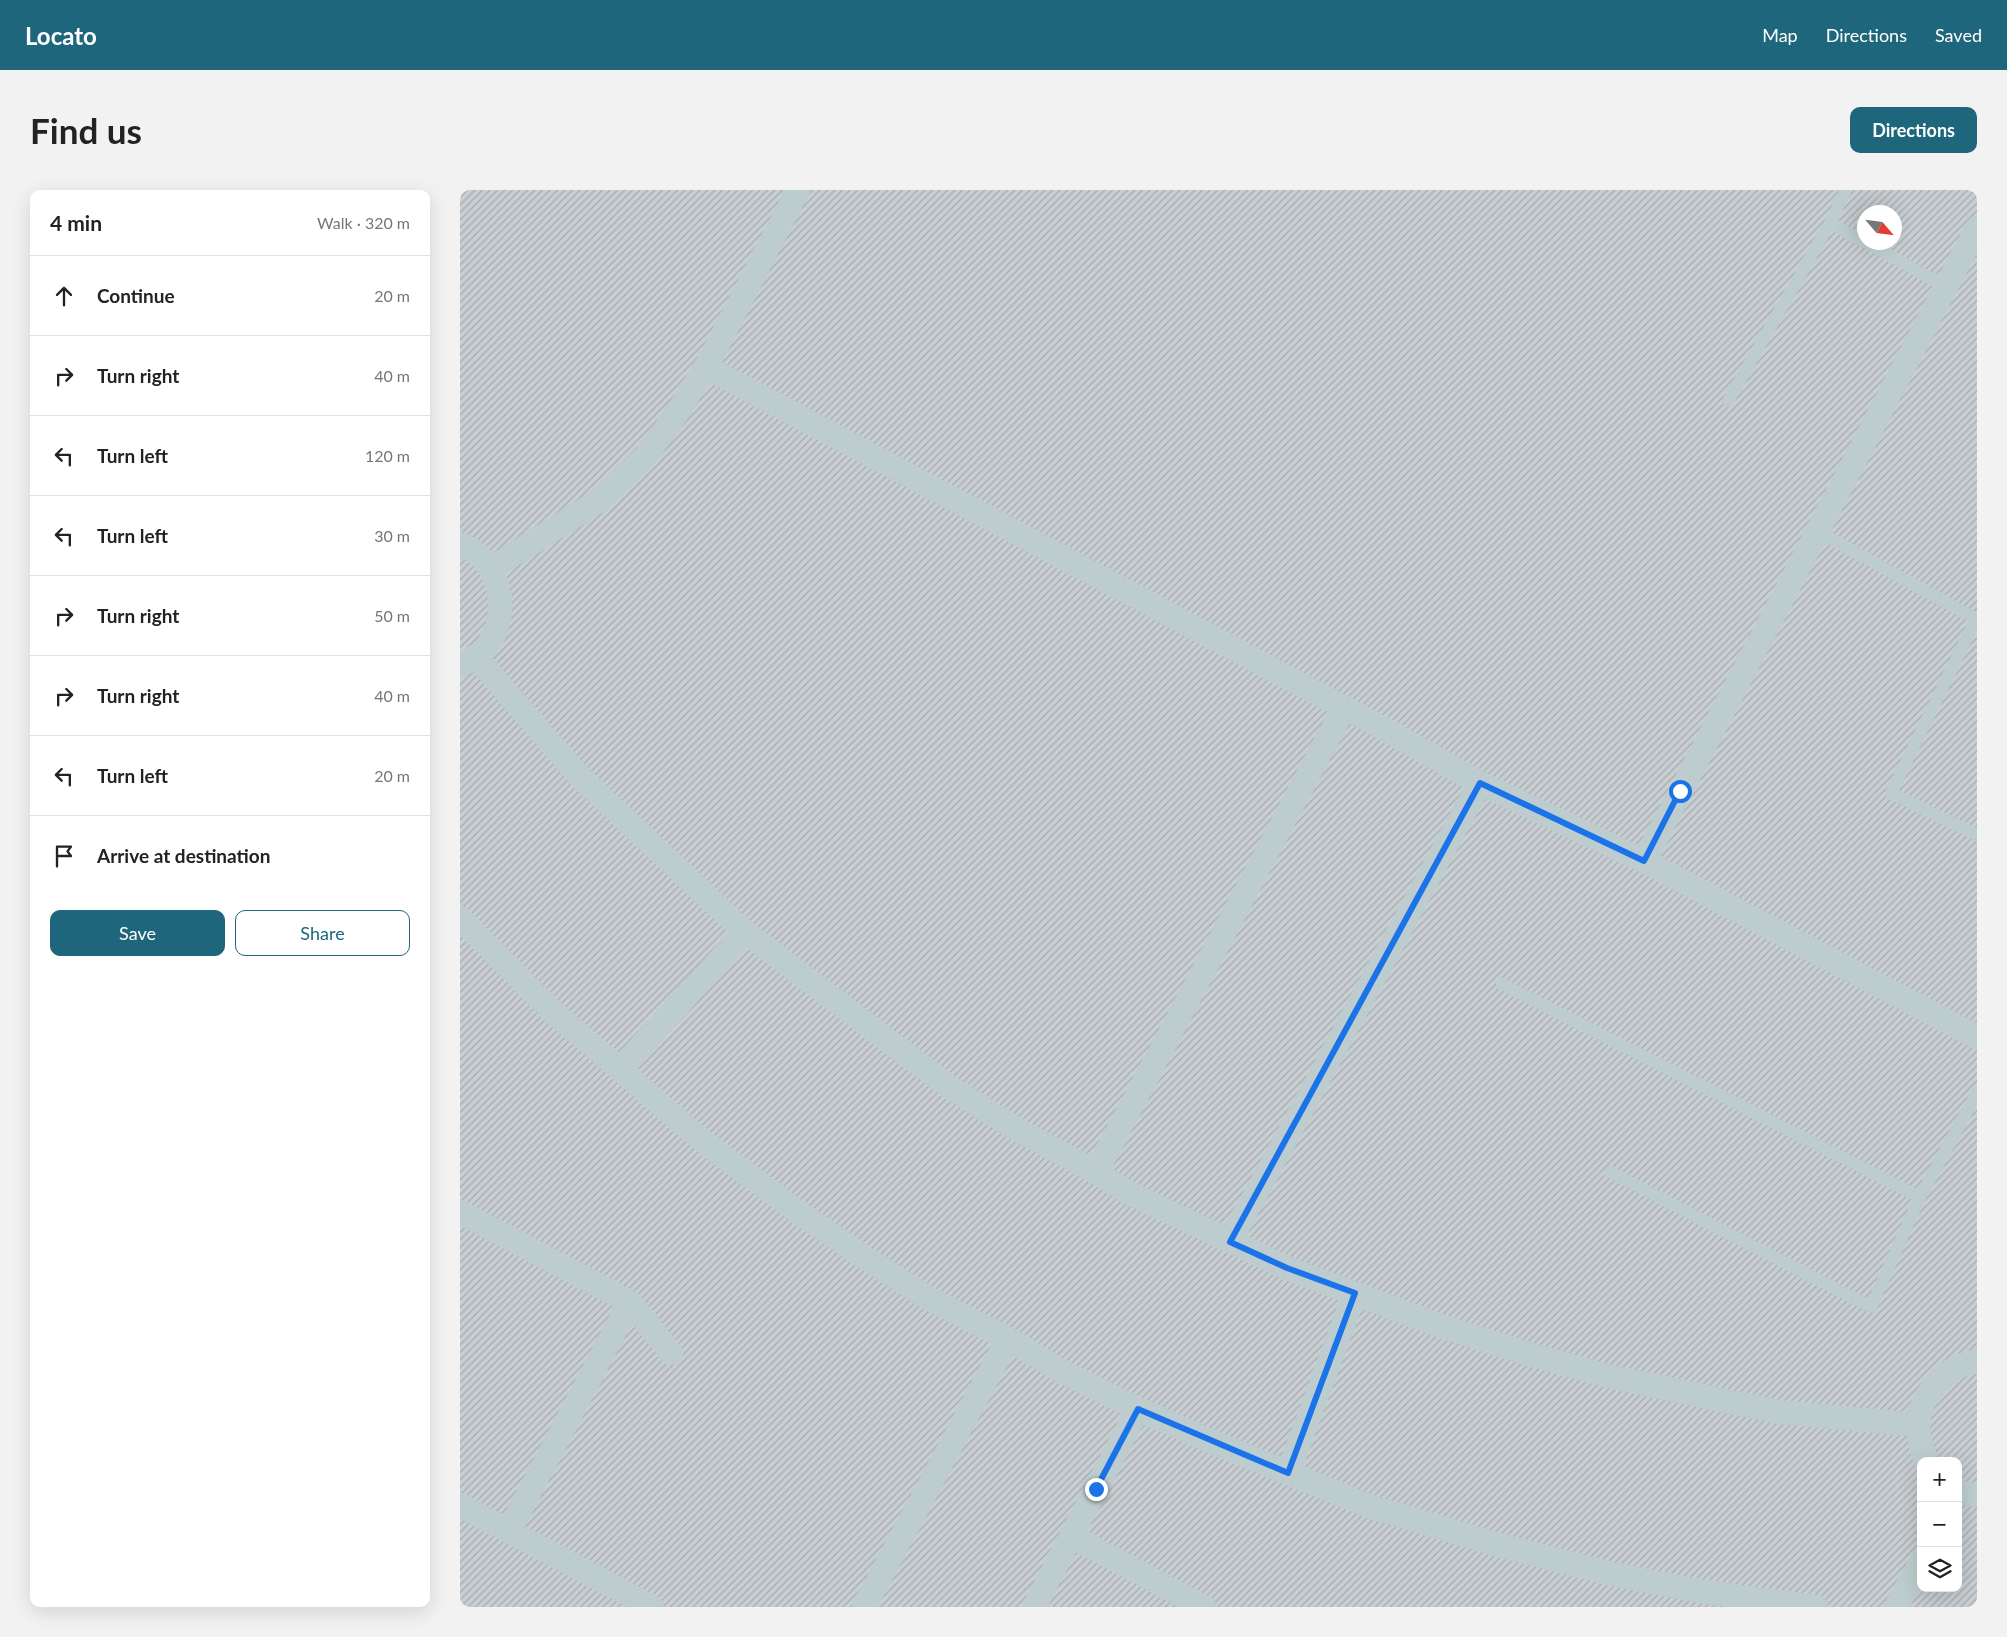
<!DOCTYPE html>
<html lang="en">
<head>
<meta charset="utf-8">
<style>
  body { margin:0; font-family:Lato,sans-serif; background:#f2f2f2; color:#222 }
  .controls { position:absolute; right:15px; bottom:15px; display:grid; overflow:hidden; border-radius:10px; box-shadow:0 5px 20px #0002 }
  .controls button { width:45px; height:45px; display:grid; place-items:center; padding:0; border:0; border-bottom:1px solid #e0e0e0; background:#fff; color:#222; font:25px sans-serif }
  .compass { position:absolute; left:1397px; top:15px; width:45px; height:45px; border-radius:50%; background:#fff; box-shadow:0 5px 20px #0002; rotate:118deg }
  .stop { position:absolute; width:15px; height:15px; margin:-11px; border:4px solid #1a73e8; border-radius:50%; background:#fff }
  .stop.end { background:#1a73e8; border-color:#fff; box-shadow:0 1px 5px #0008 }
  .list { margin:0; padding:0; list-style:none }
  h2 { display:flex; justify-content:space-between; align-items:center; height:65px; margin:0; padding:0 20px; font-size:21px }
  h2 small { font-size:16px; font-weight:400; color:#767676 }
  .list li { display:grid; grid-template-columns:32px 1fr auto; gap:15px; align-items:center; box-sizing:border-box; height:80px; padding:0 20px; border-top:1px solid #e0e0e0 }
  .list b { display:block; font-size:19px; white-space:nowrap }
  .list em { font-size:16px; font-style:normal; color:#767676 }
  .actions { display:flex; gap:10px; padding:15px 20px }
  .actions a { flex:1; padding:11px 0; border:1px solid #1d667c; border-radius:10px; text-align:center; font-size:18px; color:#1d667c }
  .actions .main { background:#1d667c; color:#fff }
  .icon { flex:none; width:28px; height:28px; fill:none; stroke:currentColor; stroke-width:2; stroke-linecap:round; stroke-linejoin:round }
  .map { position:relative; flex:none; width:1517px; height:1417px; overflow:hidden; border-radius:10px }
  header { display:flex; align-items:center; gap:30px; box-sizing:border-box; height:70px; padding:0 25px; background:#1d667c; color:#fff }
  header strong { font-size:24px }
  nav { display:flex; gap:28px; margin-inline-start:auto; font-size:18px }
  .intro { display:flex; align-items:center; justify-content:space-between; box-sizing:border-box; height:120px; padding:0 30px }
  h1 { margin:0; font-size:35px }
  .button { padding:12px 22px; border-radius:10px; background:#1d667c; color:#fff; font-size:18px; font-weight:700 }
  main { display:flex; gap:30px; padding:0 30px }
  aside { flex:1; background:#fff; border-radius:10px; box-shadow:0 5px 20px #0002 }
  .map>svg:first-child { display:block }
  .building { fill:url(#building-hatch); fill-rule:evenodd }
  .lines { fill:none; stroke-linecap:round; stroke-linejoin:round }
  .service { stroke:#bdccce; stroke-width:12 }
  .minor { stroke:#bdccce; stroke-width:24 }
  .route { stroke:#1a73e8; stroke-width:6 }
</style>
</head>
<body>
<header>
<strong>Locato</strong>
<nav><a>Map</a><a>Directions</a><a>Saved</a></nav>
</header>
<div class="intro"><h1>Find us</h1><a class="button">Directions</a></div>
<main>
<aside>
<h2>4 min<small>Walk · 320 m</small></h2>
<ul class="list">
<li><svg class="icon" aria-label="ahead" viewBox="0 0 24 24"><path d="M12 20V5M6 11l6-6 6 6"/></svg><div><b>Continue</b></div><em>20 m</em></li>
<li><svg class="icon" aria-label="right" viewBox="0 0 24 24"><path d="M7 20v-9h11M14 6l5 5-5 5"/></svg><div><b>Turn right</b></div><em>40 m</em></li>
<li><svg class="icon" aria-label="left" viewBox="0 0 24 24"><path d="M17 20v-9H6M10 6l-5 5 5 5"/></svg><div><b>Turn left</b></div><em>120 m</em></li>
<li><svg class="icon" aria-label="left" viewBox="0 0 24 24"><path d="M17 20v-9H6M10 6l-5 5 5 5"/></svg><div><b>Turn left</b></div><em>30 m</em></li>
<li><svg class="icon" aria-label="right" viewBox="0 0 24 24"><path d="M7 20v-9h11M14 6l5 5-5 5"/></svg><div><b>Turn right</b></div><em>50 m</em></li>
<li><svg class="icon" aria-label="right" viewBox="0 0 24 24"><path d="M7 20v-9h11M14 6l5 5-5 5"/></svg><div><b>Turn right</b></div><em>40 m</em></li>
<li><svg class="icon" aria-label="left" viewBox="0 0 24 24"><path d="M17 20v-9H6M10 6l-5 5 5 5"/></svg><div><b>Turn left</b></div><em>20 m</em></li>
<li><svg class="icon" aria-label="arrive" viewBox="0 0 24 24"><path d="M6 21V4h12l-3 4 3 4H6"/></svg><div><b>Arrive at destination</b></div></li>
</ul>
<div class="actions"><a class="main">Save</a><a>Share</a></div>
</aside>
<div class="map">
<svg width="1517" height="1417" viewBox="0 0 1517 1417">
  <defs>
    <pattern id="building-hatch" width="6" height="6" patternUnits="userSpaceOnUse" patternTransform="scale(1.25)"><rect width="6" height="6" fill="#c8ced1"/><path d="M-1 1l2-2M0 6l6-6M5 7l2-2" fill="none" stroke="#a4aaad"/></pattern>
  </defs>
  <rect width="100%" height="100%" fill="#f4f2f2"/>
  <path class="building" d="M0,0H1517V1417H0ZM1404,22H1434V52H1404ZM1461,1271H1498V1398H1461Z"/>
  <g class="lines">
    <path class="service" d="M1370,33L1386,0
      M1406,52L1486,97
      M1268,211L1370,33L1404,52
      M1357,341L1516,429
      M1517,427L1431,603L1517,645
      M1042,794L1460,1007L1517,903
      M1150,982L1411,1117L1460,1007"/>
    <path class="minor" d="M246,177L928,541L1020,593L1184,671L1517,847
      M0,354C39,368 51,419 30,452C23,463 11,470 0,476
      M30,379L137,312L185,267L215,226L246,177L338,0
      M16,467L119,586L285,742L488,896L558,940L636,982L667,1002L827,1078L978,1135L1072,1165L1152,1187L1319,1222L1458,1235
      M1184,671L1517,38
      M0,728L92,821L244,952L338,1022L407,1069L470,1109L548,1149L601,1181L678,1219L755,1253L909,1316L1042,1356L1152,1384L1245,1402L1356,1417
      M160,879L285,742
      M636,982L884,518
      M0,1022L170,1112L211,1163
      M770,1051L1020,593
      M1466,1271C1462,1260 1458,1249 1458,1236C1459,1206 1486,1174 1517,1172
      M828,1283L895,1103
      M1498,1301L1517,1306
      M0,1315L192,1417
      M49,1341L170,1112
      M611,1346L744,1417
      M404,1417L548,1149
      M574,1417L678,1219
      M1436,1417L1461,1372"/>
  </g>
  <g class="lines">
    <path class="route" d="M636,1299L678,1219L828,1283L895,1103L827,1078L770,1052L1020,593L1184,671L1220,601"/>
  </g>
</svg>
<div class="controls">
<button>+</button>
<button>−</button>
<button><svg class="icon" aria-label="layers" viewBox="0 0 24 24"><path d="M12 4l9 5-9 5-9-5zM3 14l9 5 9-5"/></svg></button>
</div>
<svg class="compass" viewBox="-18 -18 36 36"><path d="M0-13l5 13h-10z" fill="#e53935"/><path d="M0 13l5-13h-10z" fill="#767676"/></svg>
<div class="stop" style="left:1220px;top:601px"></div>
<div class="stop end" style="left:636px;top:1299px"></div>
</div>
</main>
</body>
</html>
